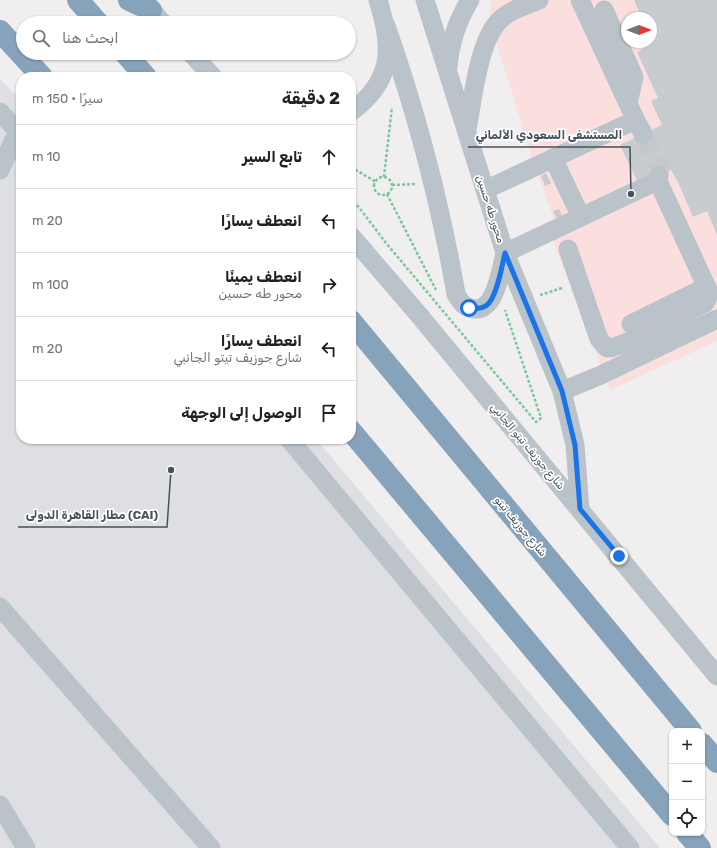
<!DOCTYPE html>
<html lang="ar">
<head>
<meta charset="utf-8">
<style>
  body { margin:0; font-family:Rubik,Cairo,sans-serif; background:#f6f6f6; color:#202124; direction:rtl }
  .controls { position:absolute; right:12px; bottom:12px; display:grid; overflow:hidden; border-radius:8px; box-shadow:0 1px 3px #0004 }
  .controls button { width:36px; height:36px; display:grid; place-items:center; padding:0; border:0; border-bottom:1px solid #e0e0e0; background:#fff; color:#202124; font:20px sans-serif }
  .compass { position:absolute; left:621px; top:12px; width:36px; height:36px; border-radius:50%; background:#fff; box-shadow:0 1px 3px #0004; rotate:90deg }
  .stop { position:absolute; width:12px; height:12px; margin:-9px; border:3px solid #1a73e8; border-radius:50%; background:#fff }
  .stop.end { background:#1a73e8; border-color:#fff; box-shadow:0 1px 4px #0008 }
  .list { margin:0; padding:0; list-style:none }
  h2 { display:flex; justify-content:space-between; align-items:center; height:52px; margin:0; padding:0 16px; font-size:17px }
  h2 small { font-size:13px; font-weight:400; color:#757577 }
  .list li { display:grid; grid-template-columns:26px 1fr auto; gap:12px; align-items:center; box-sizing:border-box; height:64px; padding:0 16px; border-top:1px solid #e0e0e0 }
  .list b { display:block; font-size:15px; white-space:nowrap }
  .list p { margin:0; font-size:13px; white-space:nowrap; color:#757577 }
  .list em { font-size:13px; font-style:normal; color:#757577 }
  .icon { flex:none; width:22px; height:22px; fill:none; stroke:currentColor; stroke-width:2; stroke-linecap:round; stroke-linejoin:round }
  .map { position:relative; flex:none; width:717px; height:848px; overflow:hidden; direction:ltr }
  .search { position:absolute; background:#fff; box-shadow:0 1px 3px #0004; left:16px; top:16px; width:340px; height:44px; display:flex; align-items:center; gap:10px; box-sizing:border-box; padding:0 14px; border-radius:22px; color:#757577; font-size:15px }
  .panel { position:absolute; background:#fff; box-shadow:0 1px 3px #0004; left:16px; top:72px; width:340px; height:372px; border-radius:16px; direction:rtl }
  .map>svg:first-child { display:block }
  .medical { fill:#fadfde; fill-rule:evenodd }
  .airport { fill:#dddfe2 }
  .building { fill:#c8cbd0 }
  .lines { fill:none; stroke-linecap:round; stroke-linejoin:round }
  .minor-tunnel { stroke:#c6c7c9; stroke-width:19; stroke-dasharray:19 10; stroke-linecap:butt }
  .path { stroke:#76ca9c; stroke-width:2.5; stroke-dasharray:3 2; stroke-linecap:butt }
  .minor { stroke:#bac3ca; stroke-width:19 }
  .highway { stroke:#87a3bb; stroke-width:22 }
  .route { stroke:#1a73e8; stroke-width:5 }
  .labels { text-anchor:middle; stroke-width:3.5; stroke-linejoin:round; paint-order:stroke }
  .street-label { font-size:11px; fill:#47525a; stroke:#fff }
  .leader { fill:none; stroke:#47525a; stroke-width:1.5 }
  .callout-dot { fill:#47525a; stroke:#fff; stroke-width:1.5 }
  .callout-label { font-size:12px; text-anchor:middle; font-weight:bold; fill:#47525a; stroke:#fff; stroke-width:3.5; stroke-linejoin:round; paint-order:stroke }
</style>
</head>
<body>
<div class="map">
<svg width="717" height="848" viewBox="0 0 717 848">
  <rect width="100%" height="100%" fill="#f0eeee"/>
  <path class="medical" d="M492,0H717V341L610,390L551,237L559,234L531,155L489,18ZM627,18H651V42H627Z"/>
  <path class="airport" d="M0,79L21,101V439H316L660,848H0Z"/>
  <path class="building" d="M634,0H717V235L707,211L693,217L678,182L671,170L639,185L620,145L662,125L651,101L658,98L637,52L644,48L642,42H651V18H642Z
    M546,173L551,183L545,186L541,176Z
    M559,209L563,218L558,221L553,211Z"/>
  <g class="lines">
    <path class="minor-tunnel" d="M643,134L659,168V176"/>
    <path class="path" d="M351,167L376,182
      M384,177L392,107
      M374 186a9 9 0 1 1 18 0a9 9 0 1 1-18 0Z
      M392,185L415,184
      M387,194L436,290
      M351,197L386,243L536,422L541,418L505,310
      M540,295L562,288"/>
    <path class="minor" d="M142,0L163,23
      M425,0L505,253L562,391L575,445L580,509
      M580,0L638,125
      M604,10L634,77L628,103
      M386,26C417,114 440,202 456,294C461,303 465,308 475,309C496,310 501,269 505,253L655,182L659,176
      M191,53L213,77
      M448,67C450,43 457,21 470,0
      M0,112L21,135
      M351,112C394,80 393,47 378,0
      M467,129C473,100 478,42 499,21C509,10 525,6 539,0
      M553,158L581,217
      M0,170L18,131
      M485,190L627,124C636,121 640,126 643,134
      M351,236L419,315L717,676
      M568,249L599,339L607,348C621,349 687,312 705,303L708,297V290L657,179
      M631,324L706,287
      M562,391L601,375L717,319
      M289,439L630,848
      M0,607L211,848
      M0,805L26,848"/>
    <path class="highway" d="M78,0L98,23
      M129,0L151,10
      M0,31L42,77
      M125,53L146,77
      M351,321L691,731
      M351,431L672,815
      M702,744L717,762
      M687,833L700,848"/>
  </g>
  <g class="lines">
    <path class="route" d="M469,308C475,309 482,309 487,305C497,297 502,265 505,253L562,391L575,445L580,509L619,556"/>
  </g>
  <g class="labels">
    <g class="street-label">
      <text transform="translate(491 209) rotate(72)" y="4">محور طه حسين</text>
      <text transform="translate(528 446) rotate(50)" y="4">شارع جوزيف تيتو الجانبي</text>
      <text transform="translate(521 526) rotate(50)" y="4">شارع جوزيف تيتو</text>
    </g>
  </g>
  <path class="leader" d="M631 194L630 147H468M171 470L167 527H18"/>
  <g class="callout-dot">
    <circle cx="631" cy="194" r="4"/>
    <circle cx="171" cy="470" r="4"/>
  </g>
  <g class="callout-label">
    <text x="549" y="139">المستشفى السعودي الألماني</text>
    <text x="92" y="519">مطار القاهرة الدولى (CAI)</text>
  </g>
</svg>
<div class="controls">
<button>+</button>
<button>−</button>
<button><svg class="icon" aria-label="locate" viewBox="0 0 24 24"><circle cx="12" cy="12" r="6"/><path d="M12 2v4M12 18v4M2 12h4M18 12h4"/></svg></button>
</div>
<svg class="compass" viewBox="-18 -18 36 36"><path d="M0-13l5 13h-10z" fill="#e53935"/><path d="M0 13l5-13h-10z" fill="#757577"/></svg>
<div class="stop" style="left:469px;top:308px"></div>
<div class="stop end" style="left:619px;top:556px"></div>
<div class="search"><svg class="icon" aria-label="search" viewBox="0 0 24 24"><circle cx="10" cy="10" r="6"/><path d="M15 15l6 6"/></svg>ابحث هنا</div>
<section class="panel">
<h2>2 دقيقة<small>سيرًا · 150 m</small></h2>
<ul class="list">
<li><svg class="icon" aria-label="ahead" viewBox="0 0 24 24"><path d="M12 20V5M6 11l6-6 6 6"/></svg><div><b>تابع السير</b></div><em>10 m</em></li>
<li><svg class="icon" aria-label="left" viewBox="0 0 24 24"><path d="M17 20v-9H6M10 6l-5 5 5 5"/></svg><div><b>انعطف يسارًا</b></div><em>20 m</em></li>
<li><svg class="icon" aria-label="right" viewBox="0 0 24 24"><path d="M7 20v-9h11M14 6l5 5-5 5"/></svg><div><b>انعطف يمينًا</b><p>محور طه حسين</p></div><em>100 m</em></li>
<li><svg class="icon" aria-label="left" viewBox="0 0 24 24"><path d="M17 20v-9H6M10 6l-5 5 5 5"/></svg><div><b>انعطف يسارًا</b><p>شارع جوزيف تيتو الجانبي</p></div><em>20 m</em></li>
<li><svg class="icon" aria-label="arrive" viewBox="0 0 24 24"><path d="M6 21V4h12l-3 4 3 4H6"/></svg><div><b>الوصول إلى الوجهة</b></div></li>
</ul>
</section>
</div>
</body>
</html>
